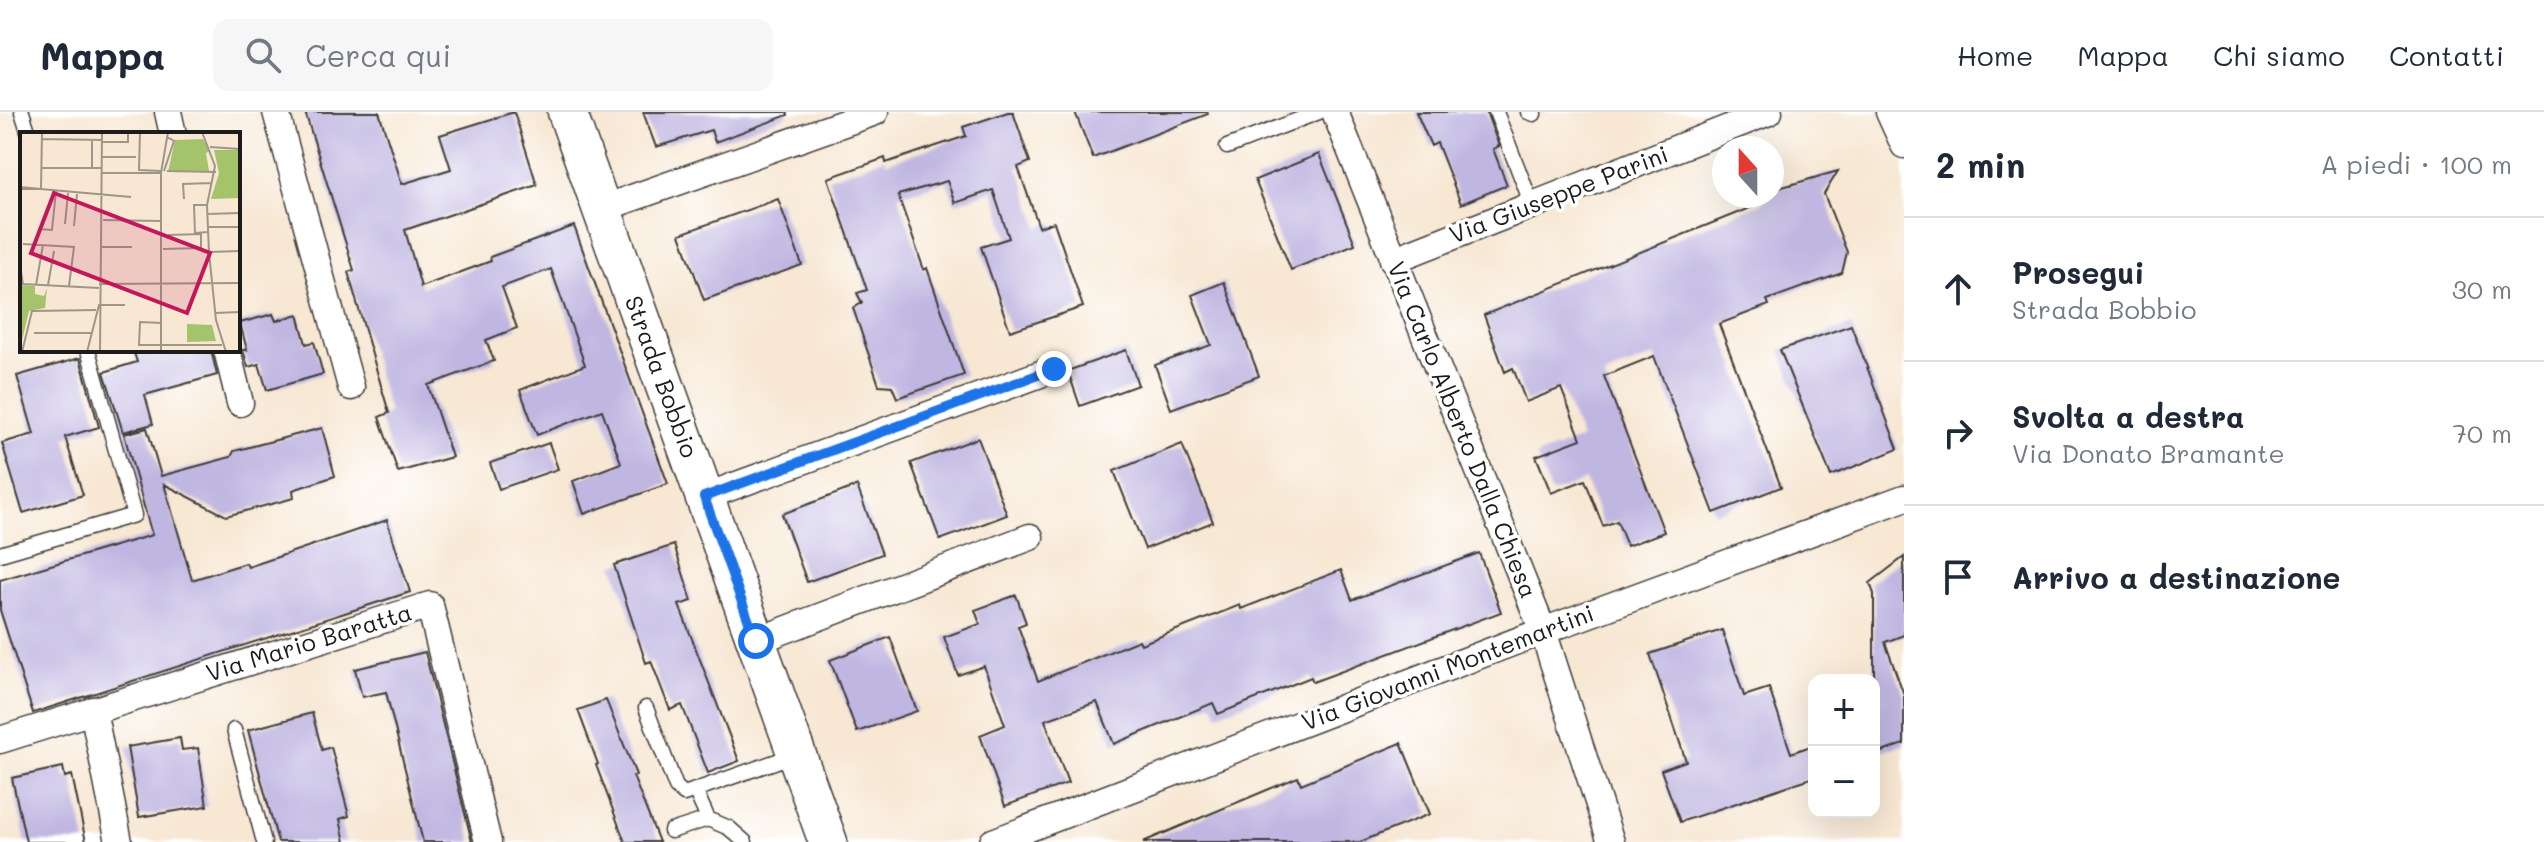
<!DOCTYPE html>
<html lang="it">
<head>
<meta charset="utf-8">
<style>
  body { margin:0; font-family:Mali,sans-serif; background:#f6f6f7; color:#1f2937 }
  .controls { position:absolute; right:24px; bottom:24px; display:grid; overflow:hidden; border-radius:16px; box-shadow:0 8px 32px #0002 }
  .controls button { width:72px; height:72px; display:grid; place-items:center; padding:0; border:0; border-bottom:2px solid #e0e1e3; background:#fff; color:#1f2937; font:40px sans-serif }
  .compass { position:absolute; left:1712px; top:24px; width:72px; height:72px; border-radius:50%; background:#fff; box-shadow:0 8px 32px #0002; rotate:339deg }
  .stop { position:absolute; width:24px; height:24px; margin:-18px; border:6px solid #1a73e8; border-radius:50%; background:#fff }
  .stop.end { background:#1a73e8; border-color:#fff; box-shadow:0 2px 8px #0008 }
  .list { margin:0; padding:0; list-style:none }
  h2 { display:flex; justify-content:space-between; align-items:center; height:104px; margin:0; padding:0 32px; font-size:34px }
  h2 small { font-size:26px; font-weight:400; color:#747a83 }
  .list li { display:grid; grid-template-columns:52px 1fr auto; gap:24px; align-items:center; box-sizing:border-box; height:144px; padding:0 32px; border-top:2px solid #e0e1e3 }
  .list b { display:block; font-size:30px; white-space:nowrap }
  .list p { margin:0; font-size:26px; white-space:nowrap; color:#747a83 }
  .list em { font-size:26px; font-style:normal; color:#747a83 }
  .icon { flex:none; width:44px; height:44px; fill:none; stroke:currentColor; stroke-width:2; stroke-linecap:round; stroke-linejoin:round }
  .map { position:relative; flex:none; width:1904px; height:730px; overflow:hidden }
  header { display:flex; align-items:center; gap:48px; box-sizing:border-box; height:112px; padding:0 40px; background:#fff; border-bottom:2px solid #e0e1e3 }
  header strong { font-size:38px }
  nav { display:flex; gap:44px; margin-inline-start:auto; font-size:28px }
  .search { width:560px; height:72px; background:#f6f6f7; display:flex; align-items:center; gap:20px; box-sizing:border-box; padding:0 28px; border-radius:16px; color:#747a83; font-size:30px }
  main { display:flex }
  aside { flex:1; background:#fff }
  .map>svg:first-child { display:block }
  .building { fill:#bfb6e1 }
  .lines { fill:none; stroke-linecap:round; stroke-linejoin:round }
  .lane-casing { stroke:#3d3a37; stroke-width:17 }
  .street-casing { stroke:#3d3a37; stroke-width:29 }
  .secondary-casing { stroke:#3d3a37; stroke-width:41 }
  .lane { stroke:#fff; stroke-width:14 }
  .street { stroke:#fff; stroke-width:26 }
  .secondary { stroke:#fff; stroke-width:38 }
  .route { stroke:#1a73e8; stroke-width:10 }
  .labels { text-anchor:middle; stroke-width:7; stroke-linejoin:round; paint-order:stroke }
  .street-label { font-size:24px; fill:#1c1c1c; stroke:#fff }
  .inset-road { fill:none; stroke:#9f968a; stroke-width:2 }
  .view { fill:#c2185b; fill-opacity:0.15; stroke:#c2185b; stroke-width:4 }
  .inset-edge { fill:none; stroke:#1c1c1c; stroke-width:4 }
</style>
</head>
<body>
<header>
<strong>Mappa</strong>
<div class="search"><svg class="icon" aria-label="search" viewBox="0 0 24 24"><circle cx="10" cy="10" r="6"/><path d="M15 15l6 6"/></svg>Cerca qui</div>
<nav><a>Home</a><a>Mappa</a><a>Chi siamo</a><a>Contatti</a></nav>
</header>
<main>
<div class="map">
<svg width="1904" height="730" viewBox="0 0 1904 730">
  <rect width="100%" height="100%" fill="#fff"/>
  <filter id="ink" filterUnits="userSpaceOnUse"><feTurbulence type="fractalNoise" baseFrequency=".0125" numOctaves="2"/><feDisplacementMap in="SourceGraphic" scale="16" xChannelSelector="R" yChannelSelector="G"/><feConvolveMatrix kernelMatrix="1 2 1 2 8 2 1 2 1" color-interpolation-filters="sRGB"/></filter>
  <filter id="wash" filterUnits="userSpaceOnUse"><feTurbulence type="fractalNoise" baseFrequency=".006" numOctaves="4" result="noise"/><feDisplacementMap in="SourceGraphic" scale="32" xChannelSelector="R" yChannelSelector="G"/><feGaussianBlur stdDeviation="1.8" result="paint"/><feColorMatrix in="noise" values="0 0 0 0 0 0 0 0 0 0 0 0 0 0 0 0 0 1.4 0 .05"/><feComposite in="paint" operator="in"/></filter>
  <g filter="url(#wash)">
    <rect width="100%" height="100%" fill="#f7e7d3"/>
    <g id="blocks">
      <path class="building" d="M305,0H379L402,72L451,57L440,23L514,0L537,73L405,118L421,175L491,149L490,145L574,114L668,372L584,402L573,369L621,351L602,298L537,323L520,278L585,253L551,157L502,175L517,216L486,228L494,249L428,273L452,345L398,360L379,305L389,301L348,160L354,158Z
        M643,0H787L788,3L715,30L711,18L656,35Z
        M1008,0H1013L1030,50L1018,55L1039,115L1054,110L1083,195L1010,219L981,135L1009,126L993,78L955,91L947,69L898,83L924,158L927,156L964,263L897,286L892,274L879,273L853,196L862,191L857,181L867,178L828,66L885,46L886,51L966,24L963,15Z
        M1075,0H1207L1208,2L1093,46Z
        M1416,0H1486L1499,34L1493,37L1507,73L1461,92L1437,31L1431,34Z
        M1319,42L1355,132L1291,158L1255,68Z
        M1838,59L1824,82L1847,140L1842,161L1767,188L1769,193L1719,212L1781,375L1714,401L1654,244L1604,264L1664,420L1627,434L1617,409L1603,414L1585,368L1551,381L1536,344L1581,327L1561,276L1526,290L1513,256L1505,260L1484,203L1762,91L1765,84H1772V78Z
        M778,87L802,153L704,188L680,122Z
        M1224,170L1259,264L1171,297L1155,253L1211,233L1192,183Z
        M273,202L276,209L298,202L306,232L314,230L323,262L267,278L259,252L248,255L243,238H247L240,211Z
        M1851,213L1898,337L1831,364L1780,238Z
        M133,238H211L217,263L145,283L153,312L123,320L104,260L137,250Z
        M1126,238L1138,273L1080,294L1069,262L1070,258Z
        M80,246L99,315L65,325L83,383L23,401L2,331L34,322L17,264Z
        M147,316L161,364L231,345L234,339L322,316L335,364L293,378L294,386L226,404L164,372L192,468L246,451L248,455L387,408L410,480L33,601L0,498V468L152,423L124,322Z
        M978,326L1007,403L940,428L911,351Z
        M549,331L558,357L499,377L490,351Z
        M1182,332L1213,410L1145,437L1114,359Z
        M857,374L882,442L807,470L782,402Z
        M674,433L692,489L679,493L739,649L708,661L682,593L670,598L651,549L646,551L614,453Z
        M1479,441L1501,500L1313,570L1311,565L1218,602L1213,591L1114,632L1097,590L1045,608L1068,671L1005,694L980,623L1005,613L984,554L958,563L944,525L980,512L975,498L1016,483L1026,511L1018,514L1038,569L1139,528L1141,532L1240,493L1241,497L1341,458L1352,488Z
        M1904,445V523L1885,530L1904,583V632L1874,643V482L1870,471Z
        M1722,518L1744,584L1769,576L1791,641L1814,633V665L1680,710L1661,658L1686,649L1650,542Z
        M890,525L917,599L857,620L830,548Z
        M425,540L472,730H423L386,580L362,585L355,557Z
        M606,588L636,663L633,664L659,730H625L596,653L598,652L578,598Z
        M312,601L322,638L331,635L349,704L340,707L345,730H278L248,618Z
        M180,626L182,638L198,636L207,694L139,705L127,635Z
        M1401,631L1430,702L1360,730H1143L1298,665L1301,672Z
        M63,655L65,665L72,663L86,730H26L12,666Z"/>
    </g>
  </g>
  <g filter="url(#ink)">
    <use href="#blocks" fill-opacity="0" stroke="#3d3a37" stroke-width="2"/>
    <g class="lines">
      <g class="lane-casing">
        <path id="lane" d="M22,0L29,22
          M1496,0L1532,93
          M1528,0L1534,2
          M1227,35L1319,0
          M0,442L134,403L88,238
          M646,596L676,675L684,682L794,643
          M234,618L264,730
          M695,678L708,707
          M671,719L708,707L729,716L745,730"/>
      </g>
      <g class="street-casing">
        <path id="street" d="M168,0L173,22
          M276,0L351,275
          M1335,0L1543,519L1611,730
          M1889,0L1904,33
          M601,97L875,0
          M1393,148L1769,0
          M227,238L240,291
          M704,385L1054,257
          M756,529L1030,425
          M93,598L119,730
          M0,628L430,493L488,730
          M993,730L1543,519L1904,386"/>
      </g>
      <g class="secondary-casing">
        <path id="secondary" d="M567,0L828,730"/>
      </g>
      <use href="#lane" class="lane"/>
      <use href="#street" class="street"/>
      <use href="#secondary" class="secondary"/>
    </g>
  </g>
  <g class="lines" filter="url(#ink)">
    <path class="route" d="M756,529L704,385L1054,257"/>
  </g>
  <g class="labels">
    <g class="street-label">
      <text transform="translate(1559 83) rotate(-21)" y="8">Via Giuseppe Parini</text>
      <text transform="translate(661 265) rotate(70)" y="8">Strada Bobbio</text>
      <text transform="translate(1462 318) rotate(68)" y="8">Via Carlo Alberto Dalla Chiesa</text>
      <text transform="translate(309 531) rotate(-17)" y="8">Via Mario Baratta</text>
      <text transform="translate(1448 556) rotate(-21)" y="8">Via Giovanni Montemartini</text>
    </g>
  </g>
  <g transform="translate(20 20)">
    <rect width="220" height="220" fill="#f7e7d3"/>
    <path d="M183,7L190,19L186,21L189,39L148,40L155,8ZM194,18H220V66L191,67L199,41ZM0,153L15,154V162L24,164L27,156L25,176L9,179L0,217ZM167,192L192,193L196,209L167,210Z" fill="#a5c36b"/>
    <path class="inset-road" d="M22,0L21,57L111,65M120,0L119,38L141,39M182,0L195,34L187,73L189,121L196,188L206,220M22,7L82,8M82,10H108V1M190,15L220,17M82,25H116M22,36H81M72,36V8M144,39L154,9L147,5M147,39L196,40M81,41H141M0,55L21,57H0M164,67L163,52L192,51M187,73H174L175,101L188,100M187,82L220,81M83,88L140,89M45,92L48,61M54,94L57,62M187,95H219M19,97L32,98L36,59M148,103L181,102V116M3,112L54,115L49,154M82,115H112M143,117L181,116M189,120L220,119M0,133L3,152L79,156M79,152L220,151M16,153L23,113M28,153L34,119M195,181L220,180M142,191L120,190L119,213H202M14,201H71M80,219L107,220M2,220L12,179L76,178M67,220L79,173H105M80,220L82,0M141,220V41L148,0"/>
    <path class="view" d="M34,61L190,121L167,181L11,121Z"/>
    <rect width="220" height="220" class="inset-edge"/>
  </g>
</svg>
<div class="controls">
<button>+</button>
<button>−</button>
</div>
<svg class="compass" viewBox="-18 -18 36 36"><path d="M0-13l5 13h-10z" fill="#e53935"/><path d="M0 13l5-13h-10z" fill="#747a83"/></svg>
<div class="stop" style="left:756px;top:529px"></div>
<div class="stop end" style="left:1054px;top:257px"></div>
</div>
<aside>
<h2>2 min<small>A piedi · 100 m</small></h2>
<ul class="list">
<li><svg class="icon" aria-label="ahead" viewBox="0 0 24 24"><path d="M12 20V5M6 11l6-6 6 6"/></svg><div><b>Prosegui</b><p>Strada Bobbio</p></div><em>30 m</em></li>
<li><svg class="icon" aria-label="right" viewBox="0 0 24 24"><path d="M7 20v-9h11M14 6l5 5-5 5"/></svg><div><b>Svolta a destra</b><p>Via Donato Bramante</p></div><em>70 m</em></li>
<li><svg class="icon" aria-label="arrive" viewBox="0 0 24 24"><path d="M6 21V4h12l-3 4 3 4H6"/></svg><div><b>Arrivo a destinazione</b></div></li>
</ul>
</aside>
</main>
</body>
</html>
